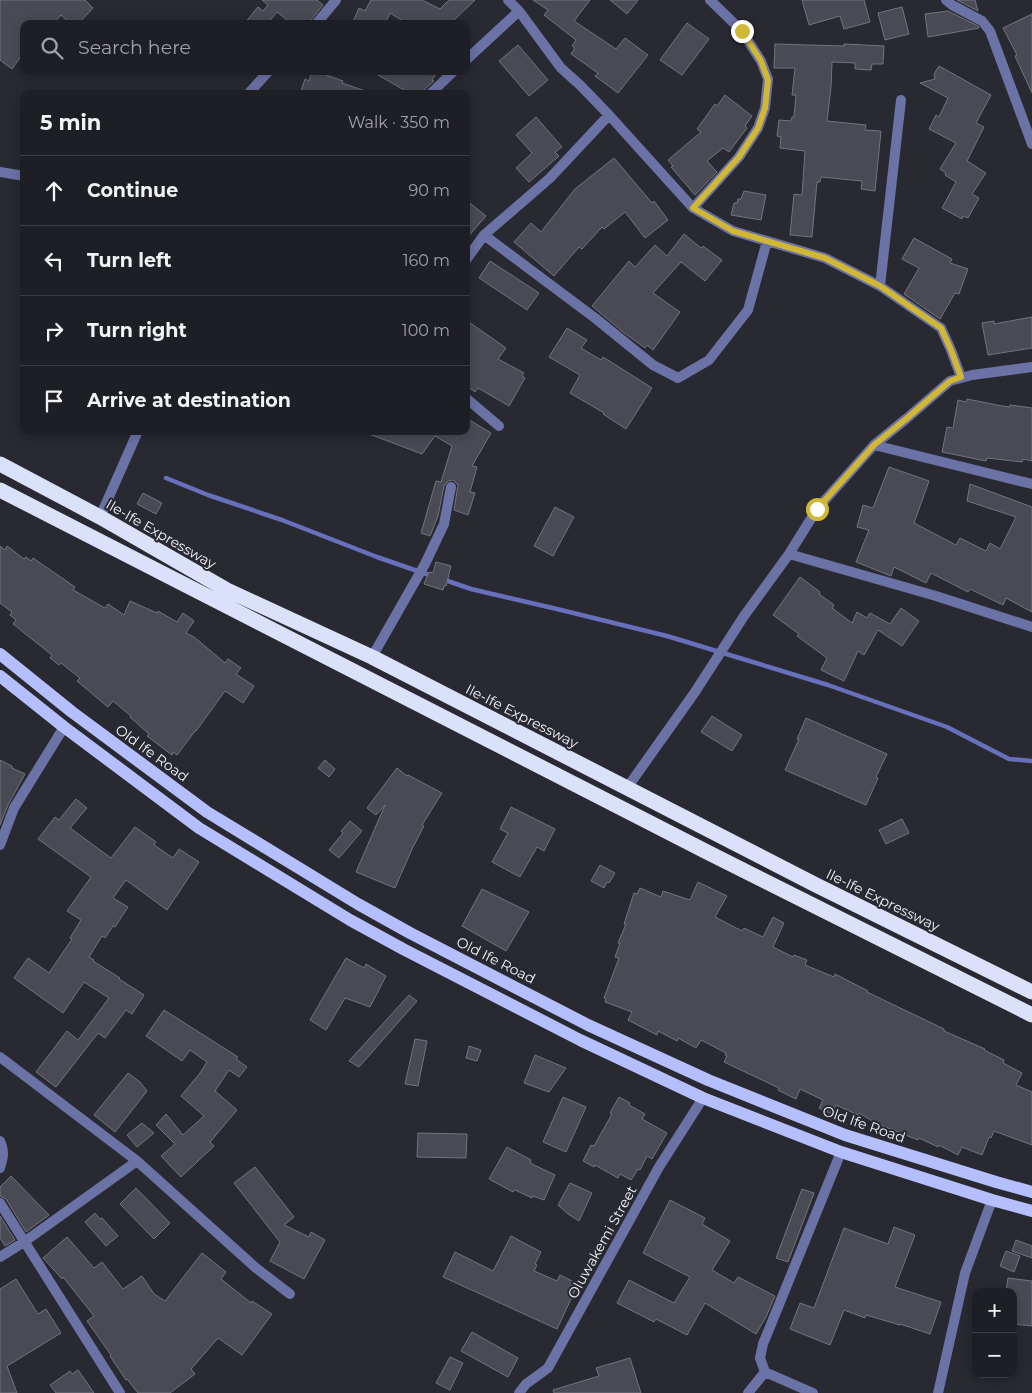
<!DOCTYPE html>
<html lang="en">
<head>
<meta charset="utf-8">
<style>
  body { margin:0; font-family:Montserrat,sans-serif; background:#2b2c32; color:#f1f3f6 }
  .controls { position:absolute; right:15px; bottom:15px; display:grid; overflow:hidden; border-radius:10px; box-shadow:0 2px 12px #0003 }
  .controls button { width:45px; height:45px; display:grid; place-items:center; padding:0; border:0; border-bottom:1px solid #3c3d42; background:#1e1f25; color:#f1f3f6; font:25px sans-serif }
  .stop { position:absolute; width:15px; height:15px; margin:-11px; border:4px solid #d0b736; border-radius:50%; background:#fff }
  .stop.end { background:#d0b736; border-color:#fff; box-shadow:0 1px 5px #0008 }
  .list { margin:0; padding:0; list-style:none }
  h2 { display:flex; justify-content:space-between; align-items:center; height:65px; margin:0; padding:0 20px; font-size:21px }
  h2 small { font-size:16px; font-weight:400; color:#a1a2a7 }
  .list li { display:grid; grid-template-columns:32px 1fr auto; gap:15px; align-items:center; box-sizing:border-box; height:70px; padding:0 20px; border-top:1px solid #3c3d42 }
  .list b { display:block; font-size:19px; white-space:nowrap }
  .list em { font-size:16px; font-style:normal; color:#a1a2a7 }
  .icon { flex:none; width:28px; height:28px; fill:none; stroke:currentColor; stroke-width:2; stroke-linecap:round; stroke-linejoin:round }
  .map { position:relative; flex:none; width:1032px; height:1393px; overflow:hidden }
  .search { position:absolute; background:#1e1f25; box-shadow:0 2px 12px #0003; left:20px; top:20px; width:450px; height:55px; display:flex; align-items:center; gap:12px; box-sizing:border-box; padding:0 18px; border-radius:10px; color:#a1a2a7; font-size:19px }
  .panel { position:absolute; background:#1e1f25; box-shadow:0 2px 12px #0003; left:20px; top:90px; width:450px; height:345px; border-radius:10px }
  .map>svg:first-child { display:block }
  .lines { fill:none; stroke-linecap:round; stroke-linejoin:round }
  .stream { stroke:#686fbb; stroke-width:4.5 }
  .building { fill:#494a54; stroke:#72747e }
  .street { stroke:#6b72a5; stroke-width:10 }
  .primary { stroke:#b6bffe; stroke-width:12 }
  .highway { stroke:#dce1fb; stroke-width:15 }
  .route { stroke:#d0b736; stroke-width:6 }
  .labels { text-anchor:middle; stroke-width:4; stroke-linejoin:round; paint-order:stroke }
  .street-label { font-size:14px; fill:#f3f4fa; stroke:#282931 }
</style>
</head>
<body>
<div class="map">
<svg width="1032" height="1393" viewBox="0 0 1032 1393">
  <rect width="100%" height="100%" fill="#282931"/>
  <g class="lines">
    <path class="stream" d="M166,478L208,495L282,520L377,557L432,576
      M442,579L471,589L557,609L667,636L756,663L828,685L947,727L1009,759L1032,761"/>
  </g>
  <path class="building" d="M0,0H85L93,8L78,24H71L61,15L53,24H24V52L12,69L0,60Z
    M262,0H317L323,5L311,20L309,24H292L277,12L267,24H244L258,7L263,11L268,5Z
    M371,0H422L440,9L449,0H475L450,24H408L390,13L385,24H352L359,8L365,11Z
    M533,0H590L574,21L616,49L625,38L648,55L618,93L595,76L598,73L571,54L575,48L572,46L576,40L544,15L548,10Z
    M610,0H638L627,14Z
    M802,0H864L870,22L844,29L840,16L809,25Z
    M957,0H975L978,11Z
    M902,7L909,34L885,40L878,13Z
    M948,11L978,26L979,28L928,37L925,14Z
    M1032,14V93L1015,56L1017,55L1003,28Z
    M687,23L709,39L682,75L660,60Z
    M775,44L844,46V44L884,46L883,64H872L871,70L855,69V63L832,62L831,87L827,121L866,125L865,130L881,131L875,191L861,189L862,181L821,177L820,182H817L812,237L790,235L794,194L802,195L805,151L780,148L781,137L777,136L779,120L791,121L792,117H794L796,95H792L795,68H774Z
    M518,45L548,80L529,96L499,61Z
    M939,66L991,95L976,123L984,127L967,161L986,173L972,194L979,198L968,218L963,216L962,219L942,208L956,182L945,175L946,173L940,169L956,143L929,129L936,115L939,117L948,98L920,83L935,79L934,74Z
    M312,71H327L326,75L343,81L342,83L368,92V94H300L305,79L309,81Z
    M371,71H438L432,80L434,81L425,89L423,94H411Z
    M725,95L752,116L745,126L747,128L729,152L723,148L707,161L717,172L695,195L671,167L673,166L668,160L701,132L697,129L715,104L717,106Z
    M536,117L562,147L555,152L559,156L529,182L516,168L532,153L516,135Z
    M614,158L652,203L654,201L668,220L645,238L625,212L604,229L602,227L582,249L579,247L554,276L514,242L531,223L541,232L575,189Z
    M744,191L766,195L761,220L731,215L734,203H737L738,199H741Z
    M466,200L486,216L466,239Z
    M684,234L701,248L703,246L722,260L705,281L681,262L653,293L680,312L653,350L647,345L645,348L623,332L592,306L629,261L635,267L655,245L667,256Z
    M914,238L952,259L950,263L968,269L959,294L955,293L940,319L904,294L919,268L902,259Z
    M490,261L539,293L527,310L479,278Z
    M1032,317V348L988,355L982,323L994,321V324Z
    M466,320L506,348L498,359L524,373L522,376L525,378L509,406L478,388L475,392L466,385Z
    M567,328L587,340L581,348L601,360L603,357L652,388L626,429L603,414L604,413L570,393L580,375L549,357Z
    M967,399L1002,406L1010,407V405L1032,408V461L1023,459L1022,462L987,458L986,461L942,452L947,427L953,428L958,400L966,402Z
    M466,418L491,433L472,466L477,467L470,492L475,493L468,515L454,510L458,485L453,480L448,481L444,486L438,516L430,536L421,533L436,481L441,482L452,446L435,436L422,454L364,432L365,431H409L416,434L418,431H466Z
    M889,467L929,481L914,523L956,545L960,538L986,551L990,543L1000,549L1016,517L967,501L970,484L1032,507V612L1006,598L1003,605L970,589L968,592L931,573L926,583L894,567L891,576L856,562L869,530L857,527L863,505L873,508Z
    M143,493L162,503L156,514L137,504Z
    M555,507L574,517L553,556L534,546Z
    M0,546L5,550L7,546L24,559L26,557L31,561L33,558L75,587L73,590L105,608L108,604L124,615L130,601L157,613L158,611L177,622L183,613L194,621L186,633L194,637L225,663L228,659L241,668L236,674L254,686L243,703L225,691L196,731H195L177,755L173,752L172,755L147,736L149,734L130,717L131,716L113,701L108,707L77,681L80,678L61,663L59,665L50,658L52,655L13,624L16,620L10,615L12,612L0,603Z
    M436,562L451,566L446,586H444L443,590L424,584L429,572L433,573Z
    M800,577L820,592L819,594L834,605L832,608L852,623L857,612L867,618L870,613L890,624L901,608L919,621L902,646L878,630L864,655L858,651L844,681L821,670L827,658L797,636L799,634L773,615Z
    M712,716L742,735L732,751L701,732Z
    M806,718L887,754L876,777L878,778L866,805L785,770L799,739H797Z
    M0,760L12,766V768L25,774L8,805L0,825Z
    M325,760L335,769L329,777L318,768Z
    M397,768L407,776L408,775L442,793L422,825L424,826L412,849L395,888L356,872L385,805L376,815L367,808Z
    M76,799L87,808L70,828L111,858L135,827L156,842L154,845L173,858L179,849L199,862L167,910L126,880L113,898L128,907L115,927L113,926L105,938L102,936L89,957L94,960L93,961L120,978L119,979L144,995L132,1014L126,1010L105,1038L98,1033L56,1087L36,1072L67,1031L78,1040L109,998L84,982L63,1013L14,978L28,958L49,973L72,939L70,938L81,920L67,911L91,877L38,839L55,817L59,820Z
    M511,807L555,829L544,851L537,847L520,877L492,862L508,833L500,829Z
    M902,819L909,833L886,844L879,830Z
    M350,821L362,831L339,858L329,850L343,833L341,831Z
    M600,865L615,873L609,883L607,882L604,888L591,881Z
    M698,882L727,896L715,917L742,931L744,928L763,937L773,917L784,923L773,947L793,957L794,955L807,960L805,965L834,977L835,974L868,991L867,992L944,1029V1031L985,1049L984,1050L1004,1060L1003,1063L1022,1073L1016,1085L1032,1092V1145L994,1131L991,1138L989,1137L982,1155L962,1147L958,1155L939,1145L938,1147L919,1138L918,1140L898,1132L876,1123L859,1113L858,1115L836,1105L832,1114L819,1108L823,1100L800,1089L796,1099L778,1090L779,1088L724,1062L727,1056L725,1055L726,1053L701,1040L696,1048L678,1038L677,1041L658,1031L657,1035L628,1020L632,1012L605,1002L606,999L604,998L619,958L615,957L620,943H618L626,924H624L634,893L637,894L640,888L661,897L663,891L690,900Z
    M482,889L529,912L506,951L462,926Z
    M346,958L364,968L366,964L386,976L370,1007L345,998L326,1030L310,1020Z
    M409,995L417,1001L359,1067L349,1061Z
    M164,1010L238,1057L236,1059L247,1067L239,1077L229,1070L215,1091L237,1110L210,1142L214,1146L181,1177L161,1156L175,1144L156,1125L166,1114L183,1135L204,1116L181,1096L200,1073L207,1062L190,1050L182,1061L146,1036Z
    M415,1039L427,1041L418,1086L405,1084Z
    M469,1046L481,1050L477,1061L466,1058Z
    M535,1055L566,1068L549,1092L524,1083Z
    M128,1073L140,1082L147,1091L115,1132L94,1115Z
    M563,1097L586,1107L566,1152L543,1142Z
    M619,1097L630,1103L629,1105L645,1114L642,1119L667,1133L652,1159L647,1156L640,1170L638,1169L631,1180L620,1174L618,1178L595,1165L594,1167L583,1161L591,1145L594,1146L612,1114L610,1113Z
    M142,1123L154,1133L137,1147L127,1135Z
    M418,1133L467,1134L466,1158L417,1157Z
    M507,1147L531,1160L530,1163L555,1175L544,1200L533,1196L532,1198L515,1190L513,1192L489,1179Z
    M255,1167L294,1217L284,1225L309,1237L311,1232L325,1240L304,1279L270,1261L280,1242L234,1183Z
    M11,1176L49,1215L26,1232L6,1199L0,1196V1187Z
    M570,1183L592,1193L579,1221L568,1214L558,1205Z
    M136,1188L170,1223L154,1239L120,1204Z
    M802,1189L814,1193L788,1262L776,1258Z
    M670,1200L705,1218L702,1224L730,1241L712,1270L734,1283L738,1277L775,1296L766,1317L756,1334L705,1303L687,1335L656,1319L654,1322L617,1303L629,1280L674,1303L690,1277L643,1253Z
    M95,1213L100,1219L102,1218L118,1236L106,1246L85,1222Z
    M0,1216L15,1240L5,1246L0,1238Z
    M894,1227L915,1235L895,1287L941,1302L930,1334L900,1324V1325L866,1315L865,1318L844,1310L830,1345L790,1329L800,1303L814,1308L844,1228L888,1244Z
    M511,1236L541,1252L535,1264L537,1265L534,1271L557,1281L560,1275L578,1284L557,1329L443,1277L455,1252L493,1271Z
    M67,1237L94,1268L102,1262L123,1289L142,1276L154,1294L165,1301L202,1253L226,1272L221,1279L251,1303L252,1301L272,1314L242,1355L218,1338L191,1369L195,1374L170,1393H138L127,1379L126,1380L110,1356L111,1355L87,1321L94,1316L63,1277L62,1279L43,1258Z
    M1016,1240L1032,1246V1258L1012,1251Z
    M1006,1251L1020,1256L1014,1272L1000,1266Z
    M1008,1278L1032,1281V1326L1013,1324V1292H1006Z
    M16,1279L38,1314L46,1309L61,1333L7,1366L17,1393H0V1289Z
    M472,1332L518,1358L508,1377L461,1351Z
    M450,1357L463,1363L450,1390L436,1383Z
    M630,1358L641,1393H554L553,1390L599,1376L596,1368Z
    M78,1370L94,1393H56L50,1385L70,1371L72,1374Z"/>
  <g class="lines">
    <path class="street" d="M508,0L519,11L561,68L580,85L609,115L693,208L733,231L825,258L880,286L941,328L951,350L961,377
      M946,0L952,5L982,21L990,31L1032,144
      M316,24L336,0
      M466,60L519,11
      M248,94L269,71
      M430,94L454,71
      M0,172L24,176
      M693,208L739,157L758,128L765,108L768,79L761,61L742,31L710,0
      M484,235L595,318L653,365L678,378L709,360L748,310L767,241
      M466,260L484,235L550,178L609,115
      M880,286L901,100
      M466,398L499,426
      M874,445L1032,484
      M100,517L138,431
      M789,554L936,596L1032,627
      M372,657L425,564L444,524L451,487
      M627,788L695,692L744,616L789,554L817,509L874,445L906,419L950,381L972,375L1032,367
      M0,845L14,808L64,727
      M0,1057L137,1161L256,1268L290,1294
      M0,1141C5,1151 3,1158 0,1168
      M0,1203L120,1393
      M0,1257L24,1242L137,1161
      M519,1393L526,1384L548,1368L659,1167L703,1098
      M748,1393L765,1372
      M813,1393L765,1372L760,1358L763,1344L841,1152
      M938,1393L965,1273L992,1200"/>
    <path class="primary" d="M0,654L72,712L207,812L358,904L410,933L588,1025L708,1080L845,1135L996,1182L1032,1192
      M0,676L64,727L199,828L350,920L403,949L580,1040L703,1098L841,1152L992,1200L1032,1211"/>
    <path class="highway" d="M0,464L100,517L227,590L372,657L816,885L1032,992
      M0,490L707,852L1032,1015"/>
  </g>
  <g class="lines">
    <path class="route" d="M742,31L761,61L768,80L765,108L758,128L739,157L693,208L733,231L825,258L880,286L941,328L951,350L961,377L950,381L906,419L874,445L817,509"/>
  </g>
  <g class="labels">
    <g class="street-label">
      <text transform="translate(161 534) rotate(30)" y="5">Ile-Ife Expressway</text>
      <text transform="translate(522 716) rotate(27)" y="5">Ile-Ife Expressway</text>
      <text transform="translate(152 753) rotate(36)" y="5">Old Ife Road</text>
      <text transform="translate(883 900) rotate(26)" y="5">Ile-Ife Expressway</text>
      <text transform="translate(496 960) rotate(27)" y="5">Old Ife Road</text>
      <text transform="translate(864 1124) rotate(19)" y="5">Old Ife Road</text>
      <text transform="translate(602 1242) rotate(-61)" y="5">Oluwakemi Street</text>
    </g>
  </g>
</svg>
<div class="controls">
<button>+</button>
<button>−</button>
</div>
<div class="stop" style="left:817px;top:509px"></div>
<div class="stop end" style="left:742px;top:31px"></div>
<div class="search"><svg class="icon" aria-label="search" viewBox="0 0 24 24"><circle cx="10" cy="10" r="6"/><path d="M15 15l6 6"/></svg>Search here</div>
<section class="panel">
<h2>5 min<small>Walk · 350 m</small></h2>
<ul class="list">
<li><svg class="icon" aria-label="ahead" viewBox="0 0 24 24"><path d="M12 20V5M6 11l6-6 6 6"/></svg><div><b>Continue</b></div><em>90 m</em></li>
<li><svg class="icon" aria-label="left" viewBox="0 0 24 24"><path d="M17 20v-9H6M10 6l-5 5 5 5"/></svg><div><b>Turn left</b></div><em>160 m</em></li>
<li><svg class="icon" aria-label="right" viewBox="0 0 24 24"><path d="M7 20v-9h11M14 6l5 5-5 5"/></svg><div><b>Turn right</b></div><em>100 m</em></li>
<li><svg class="icon" aria-label="arrive" viewBox="0 0 24 24"><path d="M6 21V4h12l-3 4 3 4H6"/></svg><div><b>Arrive at destination</b></div></li>
</ul>
</section>
</div>
</body>
</html>
